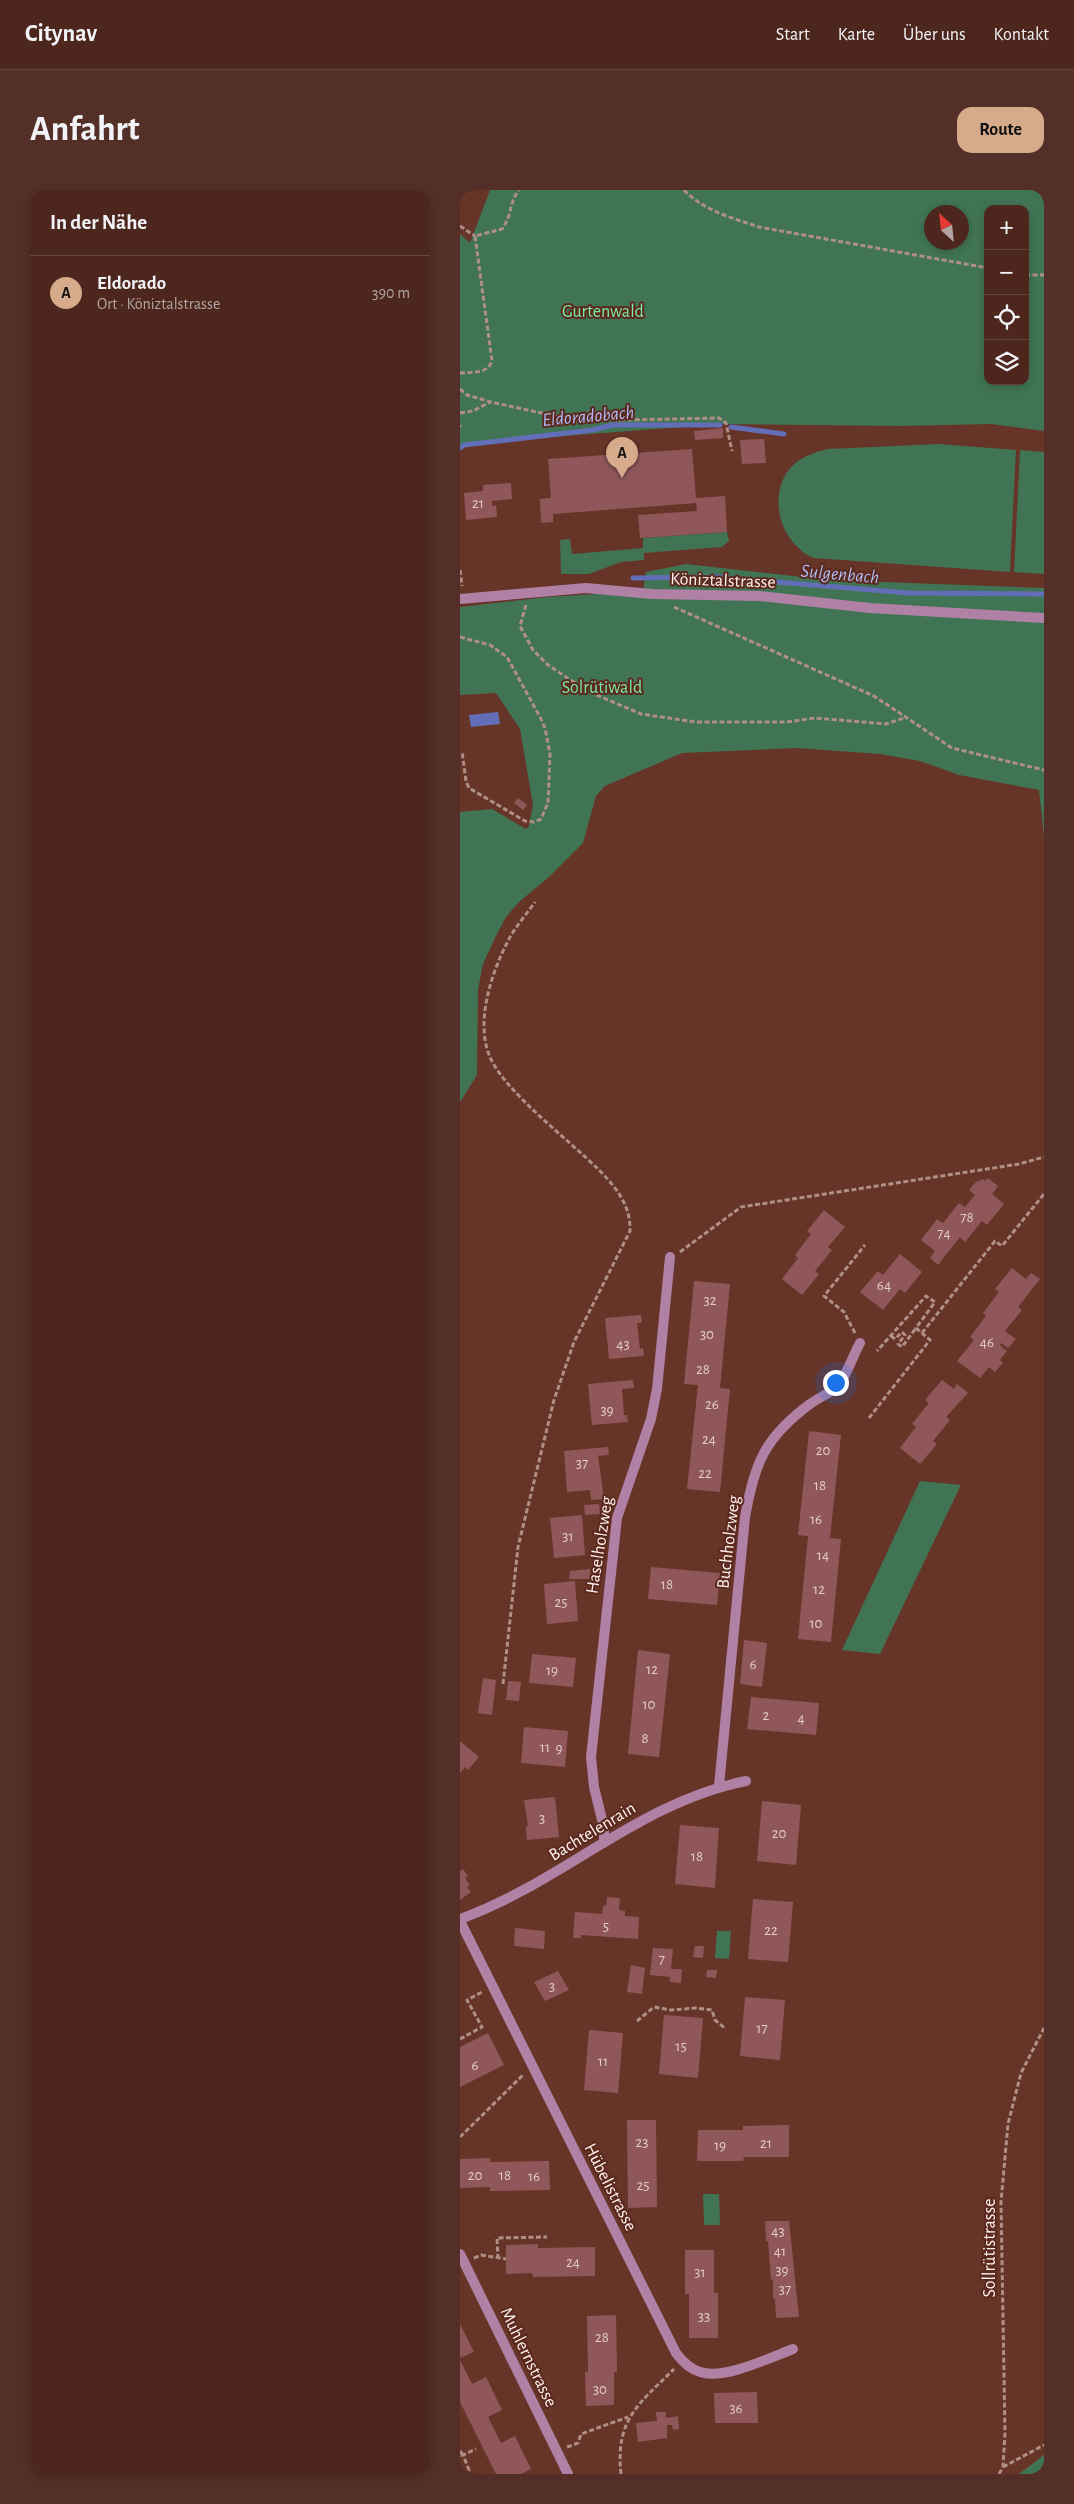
<!DOCTYPE html>
<html lang="de">
<head>
<meta charset="utf-8">
<style>
  body { margin:0; font-family:"Alegreya Sans",sans-serif; background:#542f27; color:#f1f3f6 }
  .controls { position:absolute; right:15px; top:15px; display:grid; overflow:hidden; border-radius:10px; box-shadow:0 2px 8px #0003 }
  .controls button { width:45px; height:45px; display:grid; place-items:center; padding:0; border:0; border-bottom:1px solid #64443c; background:#4d271e; color:#f1f3f6; font:25px sans-serif }
  .compass { position:absolute; left:464px; top:15px; width:45px; height:45px; border-radius:50%; background:#4d271e; box-shadow:0 2px 8px #0003; rotate:333deg }
  .you { position:absolute; left:375px; top:1192px; width:18px; height:18px; margin:-12px; border:4px solid #fff; border-radius:50%; background:#1a73e8; box-shadow:0 0 0 8px #1a73e833 }
  .badge { display:grid; place-items:center; width:32px; height:32px; border-radius:50%; background:#d6ab8b; color:#111; font-size:16px; font-weight:700 }
  .pin { position:absolute; translate:-50% -41px; filter:drop-shadow(0 1px 2px #0008) }
  .pin::after { content:''; position:absolute; top:26px; width:18px; height:15px; background:inherit; clip-path:polygon(0 0,100% 0,50% 100%) }
  .list { margin:0; padding:0; list-style:none }
  h2 { display:flex; justify-content:space-between; align-items:center; height:65px; margin:0; padding:0 20px; font-size:21px }
  h2 small { font-size:16px; font-weight:400; color:#b3a5a4 }
  .list li { display:grid; grid-template-columns:32px 1fr auto; gap:15px; align-items:center; box-sizing:border-box; height:75px; padding:0 20px; border-top:1px solid #64443c }
  .list b { display:block; font-size:19px; white-space:nowrap }
  .list p { margin:0; font-size:16px; white-space:nowrap; color:#b3a5a4 }
  .list em { font-size:16px; font-style:normal; color:#b3a5a4 }
  .icon { flex:none; width:28px; height:28px; fill:none; stroke:currentColor; stroke-width:2; stroke-linecap:round; stroke-linejoin:round }
  .map { position:relative; flex:none; width:584px; height:2284px; overflow:hidden; border-radius:15px }
  header { display:flex; align-items:center; gap:30px; box-sizing:border-box; height:70px; padding:0 25px; background:#4d271e; border-bottom:1px solid #64443c }
  header strong { font-size:24px }
  nav { display:flex; gap:28px; margin-inline-start:auto; font-size:18px }
  .intro { display:flex; align-items:center; justify-content:space-between; box-sizing:border-box; height:120px; padding:0 30px }
  h1 { margin:0; font-size:35px }
  .button { padding:12px 22px; border-radius:15px; background:#d6ab8b; color:#111; font-size:18px; font-weight:700 }
  main { display:flex; gap:30px; padding:0 30px }
  aside { flex:1; background:#4d271e; border-radius:15px; box-shadow:0 2px 8px #0003 }
  .map>svg:first-child { display:block }
  .green { fill:#417454; fill-rule:evenodd }
  .water { fill:#626eb7 }
  .lines { fill:none; stroke-linecap:round; stroke-linejoin:round }
  .stream { stroke:#626eb7; stroke-width:5 }
  .building { fill:#90575b }
  .path { stroke:#b08f87; stroke-width:3; stroke-dasharray:5 2.5; stroke-linecap:butt }
  .minor { stroke:#b080a5; stroke-width:10 }
  .tertiary { stroke:#b080a5; stroke-width:10 }
  .labels { text-anchor:middle; stroke-width:4; stroke-linejoin:round; paint-order:stroke }
  .number-label { font-size:15px; fill:#e2cac8 }
  .park-label { font-size:18px; fill:#7aeaa4; stroke:#5b291d }
  .street-label { font-size:18px; fill:#fef1ed; stroke:#5b291d }
  .water-label { font-size:19px; font-style:italic; fill:#aebbf7; stroke:#5b291d }
</style>
</head>
<body>
<header>
<strong>Citynav</strong>
<nav><a>Start</a><a>Karte</a><a>Über uns</a><a>Kontakt</a></nav>
</header>
<div class="intro"><h1>Anfahrt</h1><a class="button">Route</a></div>
<main>
<aside>
<h2>In der Nähe<small></small></h2>
<ul class="list">
<li><span class="badge">A</span><div><b>Eldorado</b><p>Ort · Köniztalstrasse</p></div><em>390 m</em></li>
</ul>
</aside>
<div class="map">
<svg width="584" height="2284" viewBox="0 0 584 2284">
  <rect width="100%" height="100%" fill="#673428"/>
  <path class="green" d="M30,0H584V241L531,234L440,236L260,234L12,253L0,259V44L10,53ZM528,19H565V191H528ZM472,22H502V52H472Z
    M479,254L556,260L550,382L354,368C350,366 344,364 341,360C314,339 309,292 338,271C347,265 357,262 367,259Z
    M560,260L584,262V384L554,382Z
    M267,342L269,351L262,357L184,363V370L161,372L129,384H101L100,350L110,349L112,364L183,358V348Z
    M226,374L369,390L584,398V646L579,600L499,585L460,571L420,564L337,558L222,563L145,596L136,606L123,653L89,687L59,712L46,727L36,746L23,774L18,800L17,885L0,912V622L32,619L66,639L69,636L73,615L60,539L36,503L0,505V417L87,407L183,401L186,382Z
    M460,1291L501,1295L420,1464L382,1460Z
    M257,1741H271L269,1769L255,1768Z
    M243,2004H259L260,2035H244Z
    M584,2265V2284H559Z"/>
  <path class="water" d="M38,522L40,534L11,537L9,525Z"/>
  <g class="lines">
    <path class="stream" d="M271,237L324,244
      M0,258L4,255L133,240L152,235H260
      M173,388L256,387L448,403L584,404"/>
  </g>
  <path class="building" d="M263,238V248L235,250L234,241Z
    M304,249L306,273L282,274L280,250Z
    M232,259L236,308L265,306L267,342L180,348L178,325L237,321L236,313L93,324V332L81,333L80,309L91,308L88,269Z
    M51,293L52,309L32,311V316L36,315L37,327L6,330L4,303L23,301V295Z
    M58,608L67,615L63,620L54,613Z
    M528,988L538,996L532,1004L544,1014L527,1035L522,1031L505,1052L500,1047L478,1075L470,1068L475,1061L461,1050L477,1029L483,1033L499,1013L505,1017L515,1005L509,1000L516,992L523,989L525,991Z
    M364,1020L385,1037L368,1057L372,1060L355,1081L359,1084L342,1105L322,1089L338,1068L335,1065L351,1044L347,1041Z
    M440,1064L462,1082L445,1103L440,1099L423,1120L400,1102L418,1081L423,1085Z
    M552,1078L566,1089L571,1083L580,1089L558,1117L562,1120L545,1141L556,1149L548,1158L541,1153L540,1155L547,1161L540,1170L543,1173L535,1182L529,1177L520,1188L497,1171L514,1150L510,1147L526,1126L523,1123L539,1102L535,1099Z
    M234,1091L270,1094L260,1198L270,1199L260,1302L227,1299L238,1195L224,1194Z
    M181,1125L182,1133H177L180,1159L183,1158L184,1166L149,1169L145,1128Z
    M173,1190L174,1198L162,1199L164,1225H167L168,1232L132,1235L128,1194Z
    M482,1190L494,1199L497,1194L508,1203L486,1227L490,1230L473,1251L477,1254L460,1274L440,1258L456,1237L452,1234L469,1213L465,1210Z
    M349,1241L381,1245L370,1348L381,1349L371,1452L338,1449L348,1346L338,1345Z
    M148,1257L149,1265L138,1266L144,1309L131,1310L130,1300L107,1302L104,1261Z
    M139,1314L140,1324L125,1325L124,1315Z
    M122,1325L125,1365L94,1368L90,1328Z
    M191,1377L260,1383L257,1415L188,1409Z
    M130,1379L131,1389H109L110,1381Z
    M115,1391L118,1431L87,1434L84,1394Z
    M284,1450L307,1453L302,1497L280,1494Z
    M178,1460L210,1464L199,1567L168,1564Z
    M72,1464L116,1468L113,1497L69,1493Z
    M23,1488L36,1490L32,1525L18,1523Z
    M48,1491L61,1492L59,1511L46,1510Z
    M291,1507L359,1513L356,1545L287,1539Z
    M64,1537L108,1541L105,1577L61,1573Z
    M0,1551L19,1567L8,1580L5,1577L0,1583Z
    M95,1607L99,1647L67,1650L66,1637L68,1636L64,1610Z
    M302,1611L341,1615L336,1675L297,1671Z
    M220,1635L259,1638L255,1698L215,1694Z
    M3,1679L8,1686L5,1688L10,1695L7,1697L11,1702L0,1710V1681Z
    M147,1707L160,1708L159,1720L165,1721V1726L179,1727L178,1749L121,1745V1748H113L115,1722L142,1724L143,1716H146Z
    M293,1709L333,1712L328,1772L288,1769Z
    M55,1738L85,1741L84,1759L54,1756Z
    M235,1756H244L243,1768L233,1767Z
    M193,1758L213,1759L211,1779H222L221,1793L210,1792V1787L190,1785Z
    M171,1775L185,1778L182,1804L167,1802Z
    M247,1780H257L256,1788L246,1787Z
    M98,1781L109,1800L85,1811L74,1792Z
    M285,1807L325,1810L320,1870L280,1866Z
    M204,1825L243,1828L238,1888L199,1884Z
    M129,1840L163,1843L158,1903L124,1900Z
    M28,1843L44,1875L0,1897V1857Z
    M167,1930H196L197,2017L168,2018Z
    M329,1935V1967H284L283,1971H237L238,1940H283V1936Z
    M30,1968V1972L89,1971L90,2000L30,2001V1997L0,1998V1969Z
    M305,2031H329L339,2127L316,2128L315,2109L313,2108V2089L311,2090L308,2051H306Z
    M78,2054V2058L135,2057V2086L73,2087L72,2083L46,2084V2055Z
    M225,2060H254V2103H258V2148H229V2104H225Z
    M156,2125L157,2182H154V2215L126,2216L125,2182H128L127,2126Z
    M0,2134L14,2162L0,2168Z
    M0,2170L12,2194L26,2187L42,2220L28,2227L41,2253L55,2246L71,2279L61,2284H36L0,2212Z
    M297,2202L298,2233H255L254,2203Z
    M196,2222H206V2228L218,2226L219,2239L213,2240L212,2235H207V2248L178,2252L176,2233L197,2231Z"/>
  <g class="lines">
    <path class="path" d="M224,0C244,21 273,28 299,37L528,78
      M0,36L15,46
      M565,85H584
      M0,183C12,182 28,184 32,171L15,46L42,39C53,24 48,14 59,0
      M0,199L7,205L31,212L118,231L259,228L266,233L272,261
      M0,223L13,221L30,212
      M0,235V237
      M0,380L2,396
      M66,415L60,436L73,460L88,475L127,501L181,524L236,532H327L355,528L426,534L447,527
      M214,417L414,506L492,558L584,580
      M0,447L30,455L47,467L80,527L85,538L90,564L88,613L81,629L74,632L65,631L9,598L6,591L2,561
      M220,1062L281,1017L559,974L584,967
      M395,1143L384,1122L364,1106L405,1055
      M462,1143L535,1051L542,1056L584,1004
      M431,1146L435,1149L442,1142L445,1145L438,1154L442,1157L456,1138
      M409,1228L470,1150L456,1138L475,1112L466,1106L417,1161
      M43,1494L58,1357L94,1210L114,1152L170,1041C171,1015 155,996 138,979C109,950 45,902 30,867C15,833 31,784 47,753C54,738 66,725 75,712
      M177,1831L194,1817L211,1820L236,1818L252,1820L255,1830L266,1839
      M0,1849L22,1837L7,1810L22,1802
      M0,1947L63,1885
      M14,2068L21,2065L46,2069
      M38,2069L37,2048L87,2047
      M107,2257L118,2253L121,2244L168,2227
      M0,2261L3,2265L0,2266
      M543,2277L584,2255
      M2,2284L9,2280L3,2265L16,2259
      M161,2284C155,2229 179,2214 214,2179
      M539,2284L543,2277L545,2243L541,2012L548,1934L561,1883L584,1838"/>
    <path class="minor" d="M0,409L126,398L192,404L299,406L410,418L584,428
      M259,1596L285,1327C295,1273 304,1248 350,1214C358,1208 369,1204 376,1197C385,1190 394,1163 400,1153
      M144,1653V1638L134,1597L131,1567L157,1328L191,1229L197,1199L210,1067
      M0,1729C101,1693 179,1612 286,1591
      M0,1731L216,2163C222,2171 229,2179 240,2182C264,2190 309,2168 333,2159"/>
    <path class="tertiary" d="M0,2064L108,2284"/>
  </g>
  <g class="labels">
    <g class="number-label">
      <text x="18" y="318">21</text>
      <text x="507" y="1032">78</text>
      <text x="484" y="1048">74</text>
      <text x="424" y="1100">64</text>
      <text x="250" y="1115">32</text>
      <text x="247" y="1149">30</text>
      <text x="527" y="1157">46</text>
      <text x="163" y="1159">43</text>
      <text x="243" y="1184">28</text>
      <text x="252" y="1219">26</text>
      <text x="147" y="1225">39</text>
      <text x="249" y="1254">24</text>
      <text x="363" y="1265">20</text>
      <text x="122" y="1278">37</text>
      <text x="245" y="1288">22</text>
      <text x="360" y="1300">18</text>
      <text x="356" y="1334">16</text>
      <text x="108" y="1351">31</text>
      <text x="363" y="1370">14</text>
      <text x="207" y="1399">18</text>
      <text x="359" y="1404">12</text>
      <text x="101" y="1417">25</text>
      <text x="356" y="1438">10</text>
      <text x="293" y="1479">6</text>
      <text x="192" y="1484">12</text>
      <text x="92" y="1485">19</text>
      <text x="189" y="1519">10</text>
      <text x="306" y="1530">2</text>
      <text x="341" y="1533">4</text>
      <text x="185" y="1553">8</text>
      <text x="85" y="1562">11</text>
      <text x="99" y="1563">9</text>
      <text x="82" y="1633">3</text>
      <text x="319" y="1648">20</text>
      <text x="237" y="1671">18</text>
      <text x="146" y="1741">5</text>
      <text x="311" y="1745">22</text>
      <text x="202" y="1774">7</text>
      <text x="92" y="1801">3</text>
      <text x="302" y="1843">17</text>
      <text x="221" y="1861">15</text>
      <text x="143" y="1876">11</text>
      <text x="15" y="1880">6</text>
      <text x="182" y="1957">23</text>
      <text x="306" y="1958">21</text>
      <text x="260" y="1960">19</text>
      <text x="15" y="1990">20</text>
      <text x="45" y="1990">18</text>
      <text x="74" y="1991">16</text>
      <text x="183" y="2000">25</text>
      <text x="318" y="2046">43</text>
      <text x="320" y="2066">41</text>
      <text x="113" y="2077">24</text>
      <text x="322" y="2085">39</text>
      <text x="240" y="2087">31</text>
      <text x="325" y="2104">37</text>
      <text x="244" y="2131">33</text>
      <text x="142" y="2152">28</text>
      <text x="140" y="2204">30</text>
      <text x="276" y="2223">36</text>
    </g>
    <g class="park-label">
      <text x="143" y="127">Gurtenwald</text>
      <text x="142" y="503">Solrütiwald</text>
    </g>
    <g class="street-label">
      <text transform="translate(263 390) rotate(2)" y="6">Köniztalstrasse</text>
      <text transform="translate(268 1352) rotate(-83)" y="6">Buchholzweg</text>
      <text transform="translate(139 1355) rotate(-81)" y="6">Haselholzweg</text>
      <text transform="translate(132 1641) rotate(-31)" y="6">Bachtelenrain</text>
      <text transform="translate(151 1997) rotate(63)" y="6">Hübelistrasse</text>
      <text transform="translate(529 2058) rotate(-90)" y="6">Sollrütistrasse</text>
      <text transform="translate(69 2167) rotate(64)" y="6">Muhlernstrasse</text>
    </g>
    <g class="water-label">
      <text transform="translate(128 225) rotate(-5)" y="7">Eldoradobach</text>
      <text transform="translate(380 383) rotate(5)" y="7">Sulgenbach</text>
    </g>
  </g>
</svg>
<div class="controls">
<button>+</button>
<button>−</button>
<button><svg class="icon" aria-label="locate" viewBox="0 0 24 24"><circle cx="12" cy="12" r="6"/><path d="M12 2v4M12 18v4M2 12h4M18 12h4"/></svg></button>
<button><svg class="icon" aria-label="layers" viewBox="0 0 24 24"><path d="M12 4l9 5-9 5-9-5zM3 14l9 5 9-5"/></svg></button>
</div>
<svg class="compass" viewBox="-18 -18 36 36"><path d="M0-13l5 13h-10z" fill="#e53935"/><path d="M0 13l5-13h-10z" fill="#b3a5a4"/></svg>
<div class="you"></div>
<div class="pin badge" style="left:162px;top:288px">A</div>
</div>
</main>
</body>
</html>
